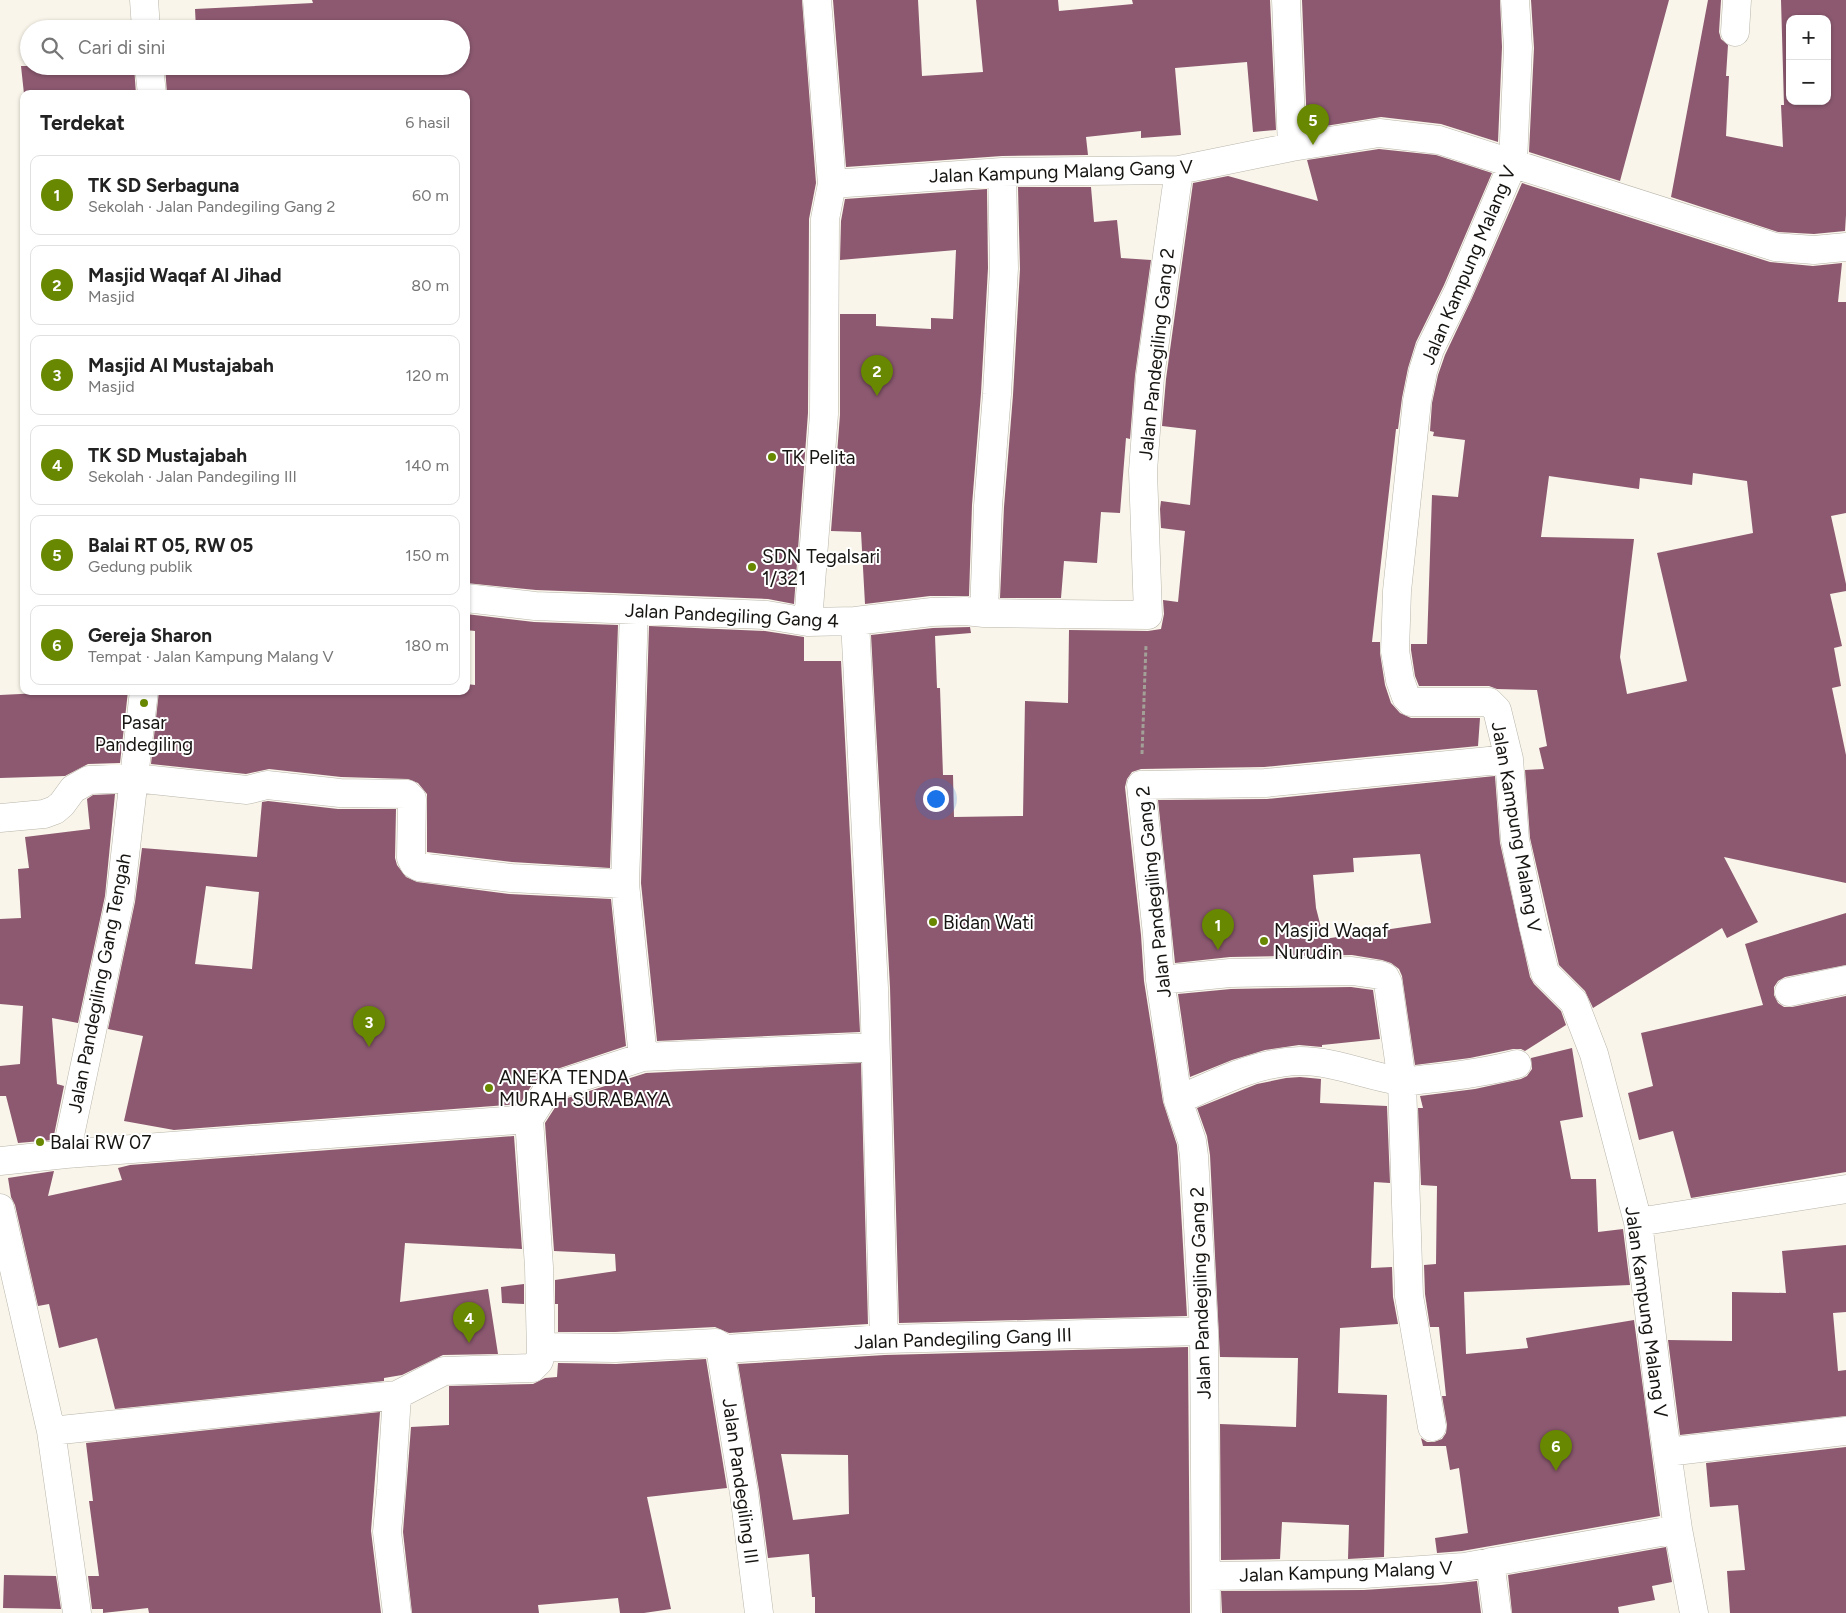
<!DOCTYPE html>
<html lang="id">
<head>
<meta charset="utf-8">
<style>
  body { margin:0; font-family:Figtree,sans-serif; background:#f6f6f6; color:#222 }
  .controls { position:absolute; right:15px; top:15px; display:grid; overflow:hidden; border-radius:10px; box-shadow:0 1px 4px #0004 }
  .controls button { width:45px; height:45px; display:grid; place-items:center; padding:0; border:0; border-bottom:1px solid #e0e0e0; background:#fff; color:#222; font:25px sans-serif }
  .you { position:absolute; left:935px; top:798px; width:18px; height:18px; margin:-12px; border:4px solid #fff; border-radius:50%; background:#1a73e8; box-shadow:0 0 0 8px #1a73e833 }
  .badge { display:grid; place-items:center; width:32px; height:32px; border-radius:50%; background:#698802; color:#fff; font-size:16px; font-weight:700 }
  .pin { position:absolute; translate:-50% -41px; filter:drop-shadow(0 1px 2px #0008) }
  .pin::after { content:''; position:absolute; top:26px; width:18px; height:15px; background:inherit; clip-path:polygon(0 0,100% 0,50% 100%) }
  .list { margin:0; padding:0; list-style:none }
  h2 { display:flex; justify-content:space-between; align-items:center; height:65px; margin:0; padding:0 20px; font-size:21px }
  h2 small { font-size:16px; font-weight:400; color:#767676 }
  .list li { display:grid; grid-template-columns:32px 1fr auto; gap:15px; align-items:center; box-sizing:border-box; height:80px; margin:0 10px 10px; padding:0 10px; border:1px solid #e0e0e0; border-radius:10px }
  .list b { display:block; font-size:19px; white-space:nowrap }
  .list p { margin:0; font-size:16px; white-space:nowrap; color:#767676 }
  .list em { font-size:16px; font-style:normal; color:#767676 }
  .icon { flex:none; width:28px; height:28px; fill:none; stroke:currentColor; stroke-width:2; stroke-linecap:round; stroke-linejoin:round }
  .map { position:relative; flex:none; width:1846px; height:1613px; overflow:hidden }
  .search { position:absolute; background:#fff; box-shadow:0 1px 4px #0004; left:20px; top:20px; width:450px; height:55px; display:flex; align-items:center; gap:12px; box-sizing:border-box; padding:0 18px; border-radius:28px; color:#767676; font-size:19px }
  .panel { position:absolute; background:#fff; box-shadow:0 1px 4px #0004; left:20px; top:90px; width:450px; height:605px; border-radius:10px }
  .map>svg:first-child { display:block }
  .building { fill:#8c5970; fill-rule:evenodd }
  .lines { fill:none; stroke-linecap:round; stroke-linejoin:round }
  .street-casing { stroke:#b8b5aa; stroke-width:29 }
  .path { stroke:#a3a098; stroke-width:3; stroke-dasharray:4 2.5; stroke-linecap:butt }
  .street { stroke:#fff; stroke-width:28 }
  .poi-dot { fill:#698802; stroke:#fff; stroke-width:2 }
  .labels { text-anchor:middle; stroke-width:4; stroke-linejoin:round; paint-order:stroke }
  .street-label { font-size:19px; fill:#171512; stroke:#fff }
  .poi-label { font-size:19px; fill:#171512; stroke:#fff; text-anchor:start }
</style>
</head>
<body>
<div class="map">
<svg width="1846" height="1613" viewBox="0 0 1846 1613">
  <rect width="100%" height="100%" fill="#f9f5ea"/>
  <path class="building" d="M312,0H802L816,183L809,219L808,413L794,604L768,599L536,590L466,583V215L469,184H466L469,120L466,119V94H300V91L167,94L165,66H461V29H196L195,9L313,3Z
    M833,0H918L922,76L983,72L976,0H1058L1059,11L1133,4L1132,0H1270L1276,130L1253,132L1247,62L1175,68L1181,135L1141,138V131L1086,137L1088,155L1002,156L846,167Z
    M1302,0H1500L1502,47L1498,142L1441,124L1381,117L1307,129Z
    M1531,0H1669L1620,181L1529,152L1534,48Z
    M1708,0H1721L1719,32L1721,39L1728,45L1726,76H1729L1726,136L1783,147L1781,105H1784L1781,0H1846V215L1845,231L1814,234L1778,232L1671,197ZM1790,19H1827V101H1790Z
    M21,66H134L136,94H24Z
    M1379,149L1436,155L1492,173L1444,285L1416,342L1408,368L1402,398L1398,429H1396L1372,642H1380V653L1385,685L1391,703L1400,713L1411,718H1480L1478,746L1264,767L1141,769L1132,772L1127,779L1125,787L1141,935L1144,981L1163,1102L1177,1145L1178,1157L1187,1316L899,1323L890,987L871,635L933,628L970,627L971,633L935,636L937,688H940L943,775H953L954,817L1023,816L1025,701L1068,703L1069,630L1148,631L1161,629L1164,614L1163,600L1178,602L1185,531L1161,528L1160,509L1161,501L1190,505L1196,430L1162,426L1166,379L1193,183L1228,176L1318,201L1307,160Z
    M1522,183L1770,262L1813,266L1842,263L1838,302H1846V513L1831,516L1846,584V591L1830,594L1842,646L1834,648L1841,686L1832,688L1846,755V883L1724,857L1758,922L1727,938L1722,928L1593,1008L1585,991L1559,965L1530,838L1525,770L1544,769L1539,748L1547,746L1537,690L1497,689L1489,686H1419L1415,676L1411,650V644H1427L1432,495L1458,497L1465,440L1433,436L1434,432L1430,431L1432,403L1438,375L1445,355L1472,298ZM1693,473L1747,481L1753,533L1657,553L1687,681L1627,694L1620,657L1634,539L1541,537L1549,476L1639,489L1640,478L1692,485Z
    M1018,187H1091L1094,222L1117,220L1121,258L1151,260L1135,375L1130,439L1126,438L1120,513L1101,512L1097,563L1064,561L1061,598H1000L1004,507L1013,395L1020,269Z
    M987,189L988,268L981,393L972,505L969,596H930L865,604L861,532L831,531L840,415V314H876V326L931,329V318L953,319L956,250L840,260L841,221L845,199Z
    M466,614L534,622L618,625L610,868L512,862L427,852V794L418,783L408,779L341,777L269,769L246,774L151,764L159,691H466V684L475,685V631L466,630Z
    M649,626L765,631L804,637V661H841L860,1032L657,1041L641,883Z
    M81,691H128L120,763L88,764L65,776L0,778V695Z
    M1495,776L1500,843L1530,977L1534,984L1561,1011L1566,1025L1525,1051L1521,1049H1513L1470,1058L1415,1065L1402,976L1399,969L1391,963L1382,960L1352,955L1230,957L1175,963L1158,800L1267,799ZM1420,854L1431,923L1324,939L1316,908L1313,875L1354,872L1353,858Z
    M115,794L105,896L78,1023L52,1018L57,1084L64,1086L53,1140L18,1143L6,1096H0V1066L20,1064L23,1006L0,1004V919L21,918L18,869L29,868L25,837L90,829L87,799L93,795Z
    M268,801L338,809H396L395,858L397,865L406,877L417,882L509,894L611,899L626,1046L545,1073L533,1083L520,1104L174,1130L124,1121L143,1036L108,1029L135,902L142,848L257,857L262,802ZM206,886L259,892L252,969L195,964Z
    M1846,913V965L1785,977L1778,981L1774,987V995L1778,1003L1784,1007H1792L1846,996V1172L1691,1198L1673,1131L1639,1140L1628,1093L1653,1086L1641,1033L1763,1005L1745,944Z
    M1351,987L1373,990L1380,1039L1322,1045V1047L1299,1045L1265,1050L1232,1060L1190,1077L1178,994L1231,989Z
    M1572,1048L1583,1117L1560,1121L1571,1179H1596L1598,1232L1623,1229L1630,1285L1464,1292L1466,1354L1528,1348L1526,1338L1634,1320L1660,1516L1462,1551L1437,1553L1435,1538L1468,1533L1459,1468L1450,1470L1446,1446H1423L1421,1438L1427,1442H1434L1442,1439L1446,1433L1447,1425L1442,1396H1446L1439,1327H1430L1425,1294L1424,1265L1436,1264L1437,1186L1421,1185L1418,1108H1423L1420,1096L1475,1089L1521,1079L1527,1076L1532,1069L1531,1058Z
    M861,1063L868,1324L729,1333L715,1327L615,1332H558V1304H555V1280L616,1271L615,1254L554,1251L545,1123L558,1103L561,1100L646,1073Z
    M1300,1077L1321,1079L1320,1103L1387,1106L1390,1183L1374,1182L1371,1268L1392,1267L1393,1297L1398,1324L1340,1328L1338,1393L1387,1395L1384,1557L1348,1559L1349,1525L1282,1522L1280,1559L1221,1560L1220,1424L1296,1427L1298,1358L1220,1357L1210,1155L1207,1136L1197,1108L1257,1084L1286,1078Z
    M514,1136L522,1249L405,1243L400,1302L488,1289L498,1354L443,1355L402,1375L384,1378V1381L115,1409L97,1338L59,1348L49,1304L38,1306L15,1205L11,1197L8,1178L54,1171L48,1196L122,1180L118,1168L130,1165Z
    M1846,1245V1312L1833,1313L1838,1371L1846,1370V1416L1680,1435L1668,1340L1732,1341V1292L1786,1293L1782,1251Z
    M524,1284V1304L502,1303L501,1287Z
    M1188,1347L1190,1613H815V1597H812L809,1554L768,1558L759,1490L738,1364L885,1355ZM781,1454L848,1455L849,1514L793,1520Z
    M706,1359L727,1488L647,1497L671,1609L644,1613H620L618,1598L538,1605L539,1613H412L403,1532L411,1427L449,1425V1386L533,1384L545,1378L557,1377L558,1363L616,1364Z
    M380,1412L371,1531L381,1613H149L148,1608L103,1613V1609H92L88,1576H99L89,1501H93L86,1443Z
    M1846,1447V1613H1730L1727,1571L1745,1570L1738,1505L1710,1507L1706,1463Z
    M1666,1547L1672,1582L1652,1586L1655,1600L1618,1607L1619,1613H1512L1508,1575Z
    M4,1575L56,1576L61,1609L3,1608Z
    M1477,1581L1481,1613H1222L1221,1591L1364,1590L1441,1585Z"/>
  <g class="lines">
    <g class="street-casing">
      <path id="street" d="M144,0L146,29
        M1286,0L1292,147
        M1735,32L1737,0
        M149,66L152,94
        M832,184L1002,172L1179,170L1292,147L1379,133L1439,140L1775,247L1814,250L1846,247
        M466,598L535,606L767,615L808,622L855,621L932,612L965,611L984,613L1148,615L1143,471L1150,377L1179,170
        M634,610L625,884L643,1057
        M984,613L988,506L997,394L1004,268L1002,172
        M855,621L874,988L884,1339
        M808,622L824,414L825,219L832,184L817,0
        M0,818L44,814L55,810L62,804L73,789L89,780L134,778L247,790L267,785L340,793L407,794L412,799L411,858L414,864L419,867L511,878L625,884
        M1160,980L1230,973L1352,971L1380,975L1385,977L1388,983L1402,1082L1409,1296L1432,1427
        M1789,992L1846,980
        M1178,1100C1217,1083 1256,1062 1300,1061C1335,1061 1367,1076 1400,1081C1409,1082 1419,1080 1427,1079C1457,1076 1487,1072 1517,1064
        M66,1154L120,899L144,691
        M0,1161L66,1154L529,1119L546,1092L554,1086L643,1057L875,1047
        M0,1208L51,1431L77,1613
        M1638,1222L1846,1189
        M541,1347L615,1348L716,1343L725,1349
        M51,1431L397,1395L444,1371L532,1368L539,1361L541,1354L539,1267L529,1119
        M1667,1452L1846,1431
        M1678,1529L1694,1613
        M1490,1562L1497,1613
        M1206,1576L1364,1574L1464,1567L1678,1529L1661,1410L1638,1222L1594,1054L1574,1002L1545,973L1533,925L1515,840L1509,759L1497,710L1489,702H1411L1406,697L1400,680L1395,651L1397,591L1417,401L1423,371L1430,349L1458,292L1513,163L1518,47L1515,0
        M397,1613L387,1532L391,1490L397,1395
        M759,1613L744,1493L721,1354L725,1349L884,1339L1204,1331
        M1206,1613L1204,1331L1194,1156L1192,1141L1178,1100L1160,980L1157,934L1141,785L1265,783L1509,759"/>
    </g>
    <path class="path" d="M1142,754L1146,645"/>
    <use href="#street" class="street"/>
  </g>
  <g class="poi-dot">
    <circle cx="772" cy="457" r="5"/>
    <circle cx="752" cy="567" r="5"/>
    <circle cx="144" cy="703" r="5"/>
    <circle cx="933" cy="922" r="5"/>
    <circle cx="1264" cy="941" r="5"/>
    <circle cx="489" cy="1088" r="5"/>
    <circle cx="40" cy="1142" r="5"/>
  </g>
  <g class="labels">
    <g class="street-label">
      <text transform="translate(1061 171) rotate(-2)" y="7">Jalan Kampung Malang Gang V</text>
      <text transform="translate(1468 265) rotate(-67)" y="7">Jalan Kampung Malang V</text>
      <text transform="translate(1156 354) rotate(-84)" y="7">Jalan Pandegiling Gang 2</text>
      <text transform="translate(732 615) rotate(3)" y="7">Jalan Pandegiling Gang 4</text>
      <text transform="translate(1517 827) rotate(80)" y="7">Jalan Kampung Malang V</text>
      <text transform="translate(1153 892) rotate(-96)" y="7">Jalan Pandegiling Gang 2</text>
      <text transform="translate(99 983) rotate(-79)" y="7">Jalan Pandegiling Gang Tengah</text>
      <text transform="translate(1200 1293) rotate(-92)" y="7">Jalan Pandegiling Gang 2</text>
      <text transform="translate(1647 1312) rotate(82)" y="7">Jalan Kampung Malang V</text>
      <text transform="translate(963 1338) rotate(-2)" y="7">Jalan Pandegiling Gang III</text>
      <text transform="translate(741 1481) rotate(82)" y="7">Jalan Pandegiling III</text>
      <text transform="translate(1346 1571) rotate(-2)" y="7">Jalan Kampung Malang V</text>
    </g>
    <g class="poi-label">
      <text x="782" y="464">TK Pelita</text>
      <text x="762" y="563">SDN Tegalsari<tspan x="762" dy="22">1/321</tspan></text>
      <text x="144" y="729" text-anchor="middle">Pasar<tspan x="144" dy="22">Pandegiling</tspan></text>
      <text x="943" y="929">Bidan Wati</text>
      <text x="1274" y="937">Masjid Waqaf<tspan x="1274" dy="22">Nurudin</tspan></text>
      <text x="499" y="1084">ANEKA TENDA<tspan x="499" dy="22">MURAH SURABAYA</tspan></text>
      <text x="50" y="1149">Balai RW 07</text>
    </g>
  </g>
</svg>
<div class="controls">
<button>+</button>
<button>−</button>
</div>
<div class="you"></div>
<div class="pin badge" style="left:1218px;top:950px">1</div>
<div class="pin badge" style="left:877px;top:396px">2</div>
<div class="pin badge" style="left:369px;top:1047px">3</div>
<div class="pin badge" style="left:469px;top:1343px">4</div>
<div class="pin badge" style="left:1313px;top:145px">5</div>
<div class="pin badge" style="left:1556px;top:1471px">6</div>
<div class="search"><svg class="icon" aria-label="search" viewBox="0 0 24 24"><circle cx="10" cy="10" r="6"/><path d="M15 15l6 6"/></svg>Cari di sini</div>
<section class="panel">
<h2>Terdekat<small>6 hasil</small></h2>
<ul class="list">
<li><span class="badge">1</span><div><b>TK SD Serbaguna</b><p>Sekolah · Jalan Pandegiling Gang 2</p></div><em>60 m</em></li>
<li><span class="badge">2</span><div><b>Masjid Waqaf Al Jihad</b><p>Masjid</p></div><em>80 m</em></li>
<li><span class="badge">3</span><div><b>Masjid Al Mustajabah</b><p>Masjid</p></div><em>120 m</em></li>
<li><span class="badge">4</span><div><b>TK SD Mustajabah</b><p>Sekolah · Jalan Pandegiling III</p></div><em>140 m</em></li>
<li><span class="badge">5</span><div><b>Balai RT 05, RW 05</b><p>Gedung publik</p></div><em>150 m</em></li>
<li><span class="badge">6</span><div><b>Gereja Sharon</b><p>Tempat · Jalan Kampung Malang V</p></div><em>180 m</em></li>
</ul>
</section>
</div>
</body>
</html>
